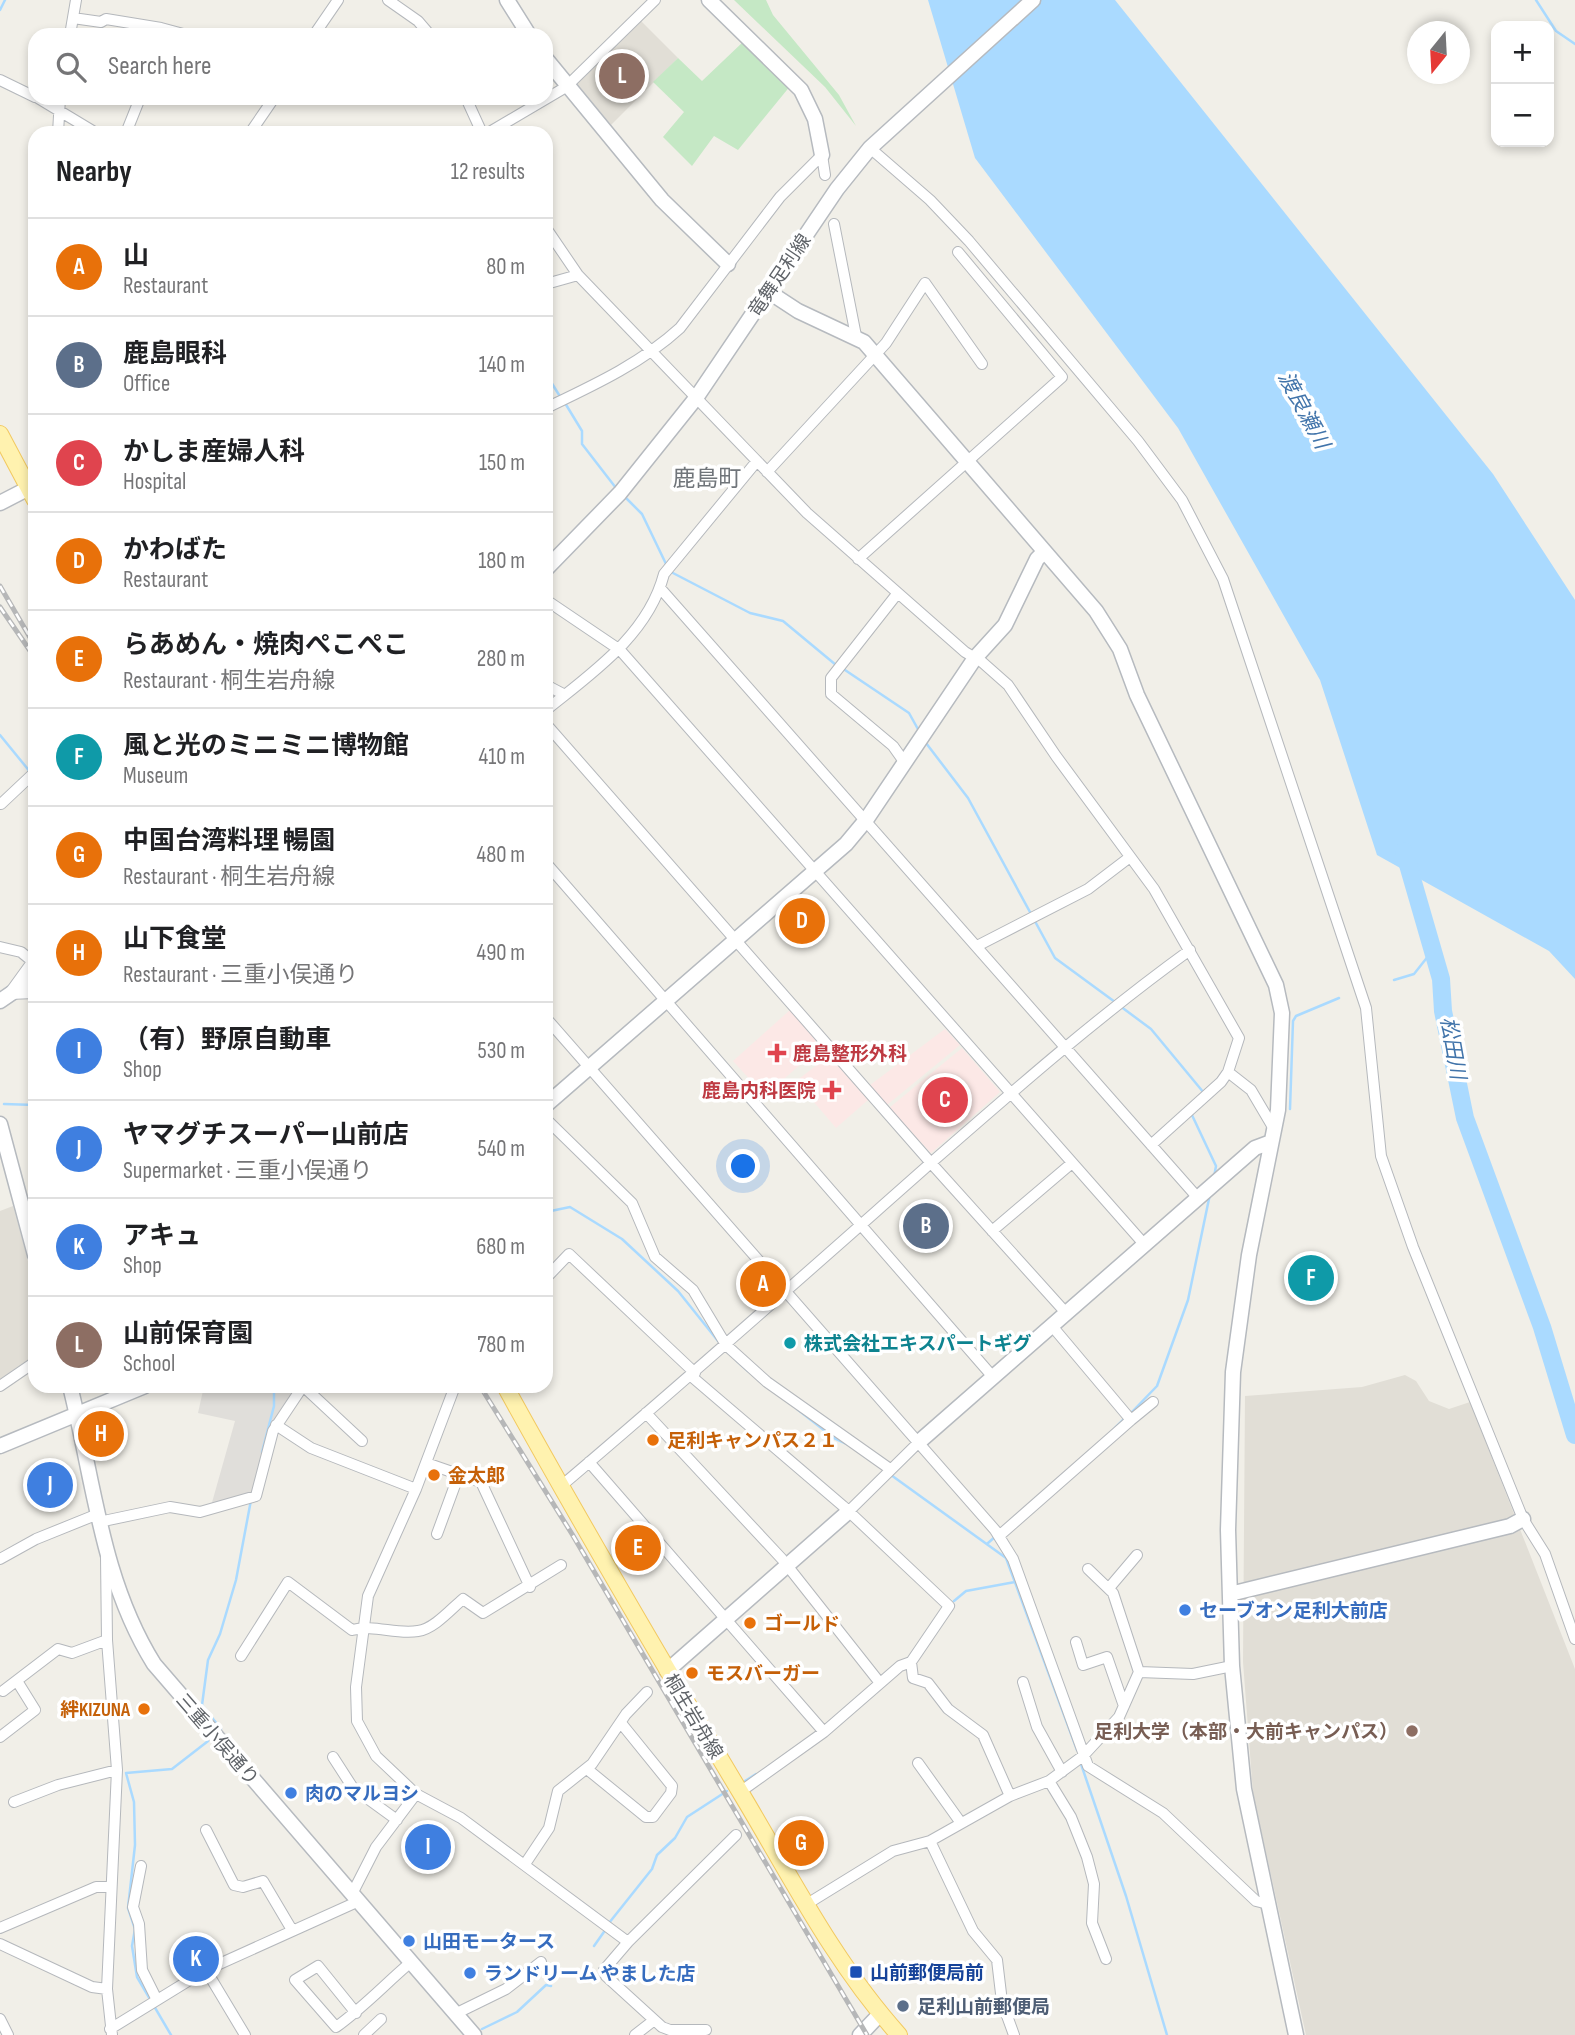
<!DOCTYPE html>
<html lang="en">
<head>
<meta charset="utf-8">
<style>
  body { margin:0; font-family:"Sofia Sans Condensed","Noto Sans JP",sans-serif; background:#f2f2f2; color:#202124 }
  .controls { position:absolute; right:21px; top:21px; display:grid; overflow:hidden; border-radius:14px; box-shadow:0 4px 10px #0003 }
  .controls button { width:63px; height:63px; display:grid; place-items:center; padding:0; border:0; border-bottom:2px solid #e0e0e0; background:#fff; color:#202124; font:35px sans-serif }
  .compass { position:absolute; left:1407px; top:21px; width:63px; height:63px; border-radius:50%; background:#fff; box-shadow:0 4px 10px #0003; rotate:198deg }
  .you { position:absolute; left:744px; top:1167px; width:24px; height:24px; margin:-18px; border:5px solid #fff; border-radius:50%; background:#1a73e8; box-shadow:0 0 0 10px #1a73e833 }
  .badge { display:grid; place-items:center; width:46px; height:46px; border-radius:50%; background:#2563eb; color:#fff; font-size:23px; font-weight:700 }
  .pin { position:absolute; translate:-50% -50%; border:4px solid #fff; box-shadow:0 2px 7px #0006 }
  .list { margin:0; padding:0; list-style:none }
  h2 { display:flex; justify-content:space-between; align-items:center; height:91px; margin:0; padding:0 28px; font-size:30px }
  h2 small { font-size:23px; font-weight:400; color:#757577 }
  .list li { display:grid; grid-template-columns:46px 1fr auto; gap:21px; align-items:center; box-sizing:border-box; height:98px; padding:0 28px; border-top:2px solid #e0e0e0 }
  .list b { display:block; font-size:26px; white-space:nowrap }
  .list p { margin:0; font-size:23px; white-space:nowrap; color:#757577 }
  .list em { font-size:23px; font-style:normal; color:#757577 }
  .icon { flex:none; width:38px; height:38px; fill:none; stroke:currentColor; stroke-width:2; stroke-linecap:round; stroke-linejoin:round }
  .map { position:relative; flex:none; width:1575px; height:2035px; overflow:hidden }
  .search { position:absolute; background:#fff; box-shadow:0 4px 10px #0003; left:28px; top:28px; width:525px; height:77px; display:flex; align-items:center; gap:18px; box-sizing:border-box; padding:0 24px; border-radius:21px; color:#757577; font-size:26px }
  .panel { position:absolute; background:#fff; box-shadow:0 4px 10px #0003; left:28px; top:126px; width:525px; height:1267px; border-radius:21px }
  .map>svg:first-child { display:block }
  .industrial { fill:#e0deda }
  .education { fill:#e1ded6 }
  .medical { fill:#fce8e6 }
  .green { fill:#c5e8c5 }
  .water { fill:#aadaff }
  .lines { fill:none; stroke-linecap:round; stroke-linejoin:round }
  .stream { stroke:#aadaff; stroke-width:2.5 }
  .river { stroke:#aadaff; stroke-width:18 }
  .street-casing { stroke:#b5b8bc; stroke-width:12 }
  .secondary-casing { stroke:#b6babf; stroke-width:17 }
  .primary-casing { stroke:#f2c960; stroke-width:18 }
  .street { stroke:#fff; stroke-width:10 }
  .secondary { stroke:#fff; stroke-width:14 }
  .primary { stroke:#fff2af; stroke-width:16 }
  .rail-casing { stroke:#b6b7b8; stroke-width:5 }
  .rail { stroke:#fff; stroke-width:2.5; stroke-dasharray:8; stroke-linecap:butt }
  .health-dot { fill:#e0444e; stroke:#fff; stroke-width:2.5 }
  .culture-dot { fill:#0f9aa8; stroke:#fff; stroke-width:2.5 }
  .food-dot { fill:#e8710a; stroke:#fff; stroke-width:2.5 }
  .shop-dot { fill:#3f7fe0; stroke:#fff; stroke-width:2.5 }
  .education-dot { fill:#8d6e63; stroke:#fff; stroke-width:2.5 }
  .transit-dot { fill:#1a4fb4; stroke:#fff; stroke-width:2.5 }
  .service-dot { fill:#5c6f8a; stroke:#fff; stroke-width:2.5 }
  .labels { text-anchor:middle; stroke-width:7; stroke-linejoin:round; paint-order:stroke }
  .street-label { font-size:19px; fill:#5f6368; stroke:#fff }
  .health-label { font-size:19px; font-weight:bold; fill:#be3a42; stroke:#fff; text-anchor:start }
  .culture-label { font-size:19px; font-weight:bold; fill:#0d838f; stroke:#fff; text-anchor:start }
  .food-label { font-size:19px; font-weight:bold; fill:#c56008; stroke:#fff; text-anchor:start }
  .shop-label { font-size:19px; font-weight:bold; fill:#366cbe; stroke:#fff; text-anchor:start }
  .education-label { font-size:19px; font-weight:bold; fill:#785e54; stroke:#fff; text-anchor:end }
  .transit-label { font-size:19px; font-weight:bold; fill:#164399; stroke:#fff; text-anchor:start }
  .service-label { font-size:19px; font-weight:bold; fill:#4e5e75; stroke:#fff; text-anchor:start }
  .water-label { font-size:21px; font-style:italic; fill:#4174aa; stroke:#fff }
  .quarter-label { font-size:23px; fill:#70757a; stroke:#fff }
</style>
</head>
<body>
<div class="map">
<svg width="1575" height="2035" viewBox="0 0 1575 2035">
  <rect width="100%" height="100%" fill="#f1efe8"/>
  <path class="industrial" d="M204,1386H300L271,1428L254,1493L211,1506L235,1421L198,1413Z"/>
  <path class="education" d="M640,20L678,58L611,125L577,84Z
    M13,1206L35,1287V1355L0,1379V1211Z
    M1405,1375L1416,1381L1429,1401L1449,1409L1470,1402L1575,1669V2035H1306L1253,1793L1243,1662L1245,1396L1362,1387Z"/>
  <path class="medical" d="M790,1010L821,1046L765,1096L733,1061Z
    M945,1029L960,1045L887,1105L870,1085Z
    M962,1048L1000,1092L931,1153L889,1108Z
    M829,1056L868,1100L836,1128L796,1081Z"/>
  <path class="green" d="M734,0H766L773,15L839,95L856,126L825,87Z
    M744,41L791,85L738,150L714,136L692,166L663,137L684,112L653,82L678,58L702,81Z"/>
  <path class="water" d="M928,0H1115L1493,474L1575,600V979L1549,951L1377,855L1320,680L1178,428L975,158Z"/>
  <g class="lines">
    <path class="stream" d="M1536,0L1556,31L1575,44
      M0,10L5,0
      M546,374L561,398
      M565,403L582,431V444L616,488
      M623,495L642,514L667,566
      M671,572L750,613L783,621L836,665
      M842,668L909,713L919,731
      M0,735L31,773
      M926,743L968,798L1055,958L1115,1002
      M1394,980L1414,974L1433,950
      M1120,1006L1151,1029L1204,1093
      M4,1104L35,1105
      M1290,1109L1293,1021L1296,1016L1339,998
      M1191,1113L1216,1166L1214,1177
      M546,1212L570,1207L622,1239L678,1291L718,1341
      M737,1361L748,1371
      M797,1409L834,1438L849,1445
      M1130,1414L1157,1386L1188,1300L1210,1194
      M1115,1428L1125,1418
      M262,1452L274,1406V1386
      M891,1475L1006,1558L1077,1750
      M988,1543L996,1536
      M954,1601L966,1591L1015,1582
      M219,1730L221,1729L202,1705L208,1660L220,1634L236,1580L251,1500
      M1081,1764L1126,1896L1167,2035
      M745,1781L756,1774
      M609,1923L652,1869L657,1855L675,1838L687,1817L727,1791
      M594,1946L606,1929
      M482,2029L517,2012L546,1985L551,1986
      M171,2035L137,1977L132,1946L135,1929L128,1908L135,1845L134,1802L126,1773L172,1769L212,1738"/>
    <path class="river" d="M1404,851L1441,979L1443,1011L1465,1118L1542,1327L1575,1435"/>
    <g class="street-casing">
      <path id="street" d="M388,0L418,21L430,35
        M73,18L101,22L106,19L161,28L159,35
        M161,28L187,35
        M70,35L76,0
        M314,35L338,0
        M0,80L35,97
        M38,98L96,133
        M466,98L482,133
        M58,133L60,98
        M126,133L140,98
        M250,133L274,98
        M488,133L566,87L655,0
        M870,148L930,200L969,241L1138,441L1182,500L1223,579L1366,1008L1381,1156L1413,1247L1523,1519L1545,1554L1575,1639
        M834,224L856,336
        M546,228L578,275
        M546,284L578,275L807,513L965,652L982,662L1008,685L1056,756L1154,889L1239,1038L1228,1072L1221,1082L1151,1145
        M546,408C592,386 642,363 680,328L780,197L822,155L825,175
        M767,472L886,343L925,283L982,364
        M858,559L1062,377L958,252
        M660,588L1198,1198
        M897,594L831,678V694L893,746L905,763
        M546,600L620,650L1144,1244
        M546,685L565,695
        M546,710C592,673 648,635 664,574L757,461
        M546,724L931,1163L1067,1314
        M1,804L35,772
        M546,863L993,1377
        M977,946L1088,889L1130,857
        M0,947L21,952L32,961
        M35,958L9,994L35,993
        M546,1018L995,1530L1013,1559L1088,1766L1163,1813L1256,1901L1268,1904
        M1228,1072L1251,1090L1274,1129
        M546,1119L632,1203L655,1257L693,1290L726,1345L767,1382L890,1469
        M992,1231L1072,1163
        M546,1278L569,1254L695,1373
        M691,1376L843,1506L949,1606L911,1662L900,1666L824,1732L740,1792
        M0,1386L35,1362
        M303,1386L362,1441
        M455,1386L416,1489L368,1596L356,1687L357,1721L376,1756L416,1794L461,1818L628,1942
        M646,1413L782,1559L880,1683
        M1131,1420L1153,1402
        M276,1425L311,1448L416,1489
        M589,1462L824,1732
        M426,1463L481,1482L530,1587
        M560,1487C683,1383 803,1276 924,1169C1011,1093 1096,1018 1190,950
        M848,1512L920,1441
        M99,1522L170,1507L200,1512L256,1496L273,1431L303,1386
        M437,1534L459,1474
        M999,1536L1131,1420L1052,1326
        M106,1557L107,1640L117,1770L107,1989L112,2035
        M0,1559L36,1539L98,1514
        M1088,1569L1113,1593L1139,1672
        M1109,1588L1137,1555
        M1076,1642L1083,1665L1107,1657L1124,1706
        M241,1656L288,1582L352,1630C374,1624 396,1635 418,1631C434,1629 451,1609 463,1599L483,1613L561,1565
        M911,1662L913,1678L928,1683L948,1709L983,1735L1010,1796
        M1023,1682L1037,1727L1062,1772
        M3,1691L58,1649L72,1653L107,1640
        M0,1737L35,1710L17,1681
        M333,1757L353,1788L397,1820
        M918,1763L961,1823
        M587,1769L646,1817H653L671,1793L672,1786L621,1723
        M1049,1781L1071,1817L1087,1857L1094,1884L1092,1923L1106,1959
        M14,1802L58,1785L117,1770
        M206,1830L234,1885L243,1887L263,1881L292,1930
        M930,1841L973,1931L997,1960L1002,2002L1014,2035
        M525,1864L549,1828L558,1791L592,1764L626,1714L647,1692
        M141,1866L133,1907L139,1924L142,1970L157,2000
        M352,1894L376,1847L416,1794
        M807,1904L893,1851L930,1841L1010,1796L1049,1781L1083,1756L1119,1717L1139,1672L1193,1674L1232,1666
        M0,1928L96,1887H111
        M0,1944L92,1987L107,1989
        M206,1970L245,2035
        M356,2013L318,1966L295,1980L336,2027C364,2007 385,1984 411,1962
        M455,2014L506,1989L541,1962
        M0,2019L8,2035
        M110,2029L206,1970L359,1901
        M706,2030H670L662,2027L606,1976L604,1970L628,1942L736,1835
        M364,2035L381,2019
        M635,2035L653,2021"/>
    </g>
    <g class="secondary-casing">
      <path id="secondary" d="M507,0L529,35
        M709,0L801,90L815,119L822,155
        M546,59L662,200L728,264
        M769,292L798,311L864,342L1096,611L1120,649L1137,695L1276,985L1282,1013L1278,1110L1249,1255L1233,1372L1228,1530L1232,1666L1244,1789L1296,2035
        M0,503L29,488
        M546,569L620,493L696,398L837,189L870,148L1033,0
        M0,1001L35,977
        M546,1105L846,844L866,820L975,658L1005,625L1037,559L1044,552
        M0,1124L35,1255
        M70,1386C94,1481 101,1579 154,1664L474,2035
        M920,1441L1255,1148L1271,1142
        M0,1446L145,1386
        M1230,1594L1510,1526L1523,1519
        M667,1671L848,1512
        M860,2035L880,2014"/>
    </g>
    <g class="primary-casing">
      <path id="primary" d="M0,434L35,500
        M505,1386C581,1524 661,1660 742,1795C791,1877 835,1964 899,2035"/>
    </g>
    <use href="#street" class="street"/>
    <use href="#secondary" class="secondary"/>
    <use href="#primary" class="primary"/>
    <g class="rail-casing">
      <path id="rail" d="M0,586L35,646
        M0,607L35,658
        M480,1386L572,1534L867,2035"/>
    </g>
    <use href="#rail" class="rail"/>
  </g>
  <g class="health-dot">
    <path d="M773.5 1042.5h7v7h7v7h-7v7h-7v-7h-7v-7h7z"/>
    <path d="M828.5 1079.5h7v7h7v7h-7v7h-7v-7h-7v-7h7z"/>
  </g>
  <circle class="culture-dot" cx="790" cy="1343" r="7"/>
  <g class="food-dot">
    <circle cx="653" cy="1440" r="7"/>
    <circle cx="434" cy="1475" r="7"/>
    <circle cx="750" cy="1623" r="7"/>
    <circle cx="692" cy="1673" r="7"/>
    <circle cx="144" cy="1709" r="7"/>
  </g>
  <g class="shop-dot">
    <circle cx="1185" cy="1610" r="7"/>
    <circle cx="291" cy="1793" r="7"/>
    <circle cx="409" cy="1941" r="7"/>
    <circle cx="470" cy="1973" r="7"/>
  </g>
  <circle class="education-dot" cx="1412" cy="1731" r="7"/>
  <rect class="transit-dot" x="849" y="1965" width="14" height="14" rx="3.5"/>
  <circle class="service-dot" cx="903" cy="2006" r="7"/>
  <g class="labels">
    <g class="street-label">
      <text transform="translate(779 275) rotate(-56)" y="7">竜舞足利線</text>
      <text transform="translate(694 1716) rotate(59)" y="7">桐生岩舟線</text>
      <text transform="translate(218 1739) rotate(49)" y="7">三重小俣通り</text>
    </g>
    <g class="health-label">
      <text x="793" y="1060">鹿島整形外科</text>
      <text x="816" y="1097" text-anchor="end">鹿島内科医院</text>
    </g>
    <g class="culture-label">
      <text x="804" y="1350">株式会社エキスパートギグ</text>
    </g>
    <g class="food-label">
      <text x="667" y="1447">足利キャンパス２１</text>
      <text x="448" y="1482">金太郎</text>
      <text x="764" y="1630">ゴールド</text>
      <text x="706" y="1680">モスバーガー</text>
      <text x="130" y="1716" text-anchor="end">絆KIZUNA</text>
    </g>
    <g class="shop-label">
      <text x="1199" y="1617">セーブオン足利大前店</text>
      <text x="305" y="1800">肉のマルヨシ</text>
      <text x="423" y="1948">山田モータース</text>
      <text x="484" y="1980">ランドリーム やました店</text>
    </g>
    <g class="education-label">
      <text x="1398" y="1738">足利大学（本部・大前キャンパス）</text>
    </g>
    <g class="transit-label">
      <text x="870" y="1979">山前郵便局前</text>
    </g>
    <g class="service-label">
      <text x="917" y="2013">足利山前郵便局</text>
    </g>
    <g class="water-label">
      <text transform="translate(1304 410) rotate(62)" y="7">渡良瀬川</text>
      <text transform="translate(1453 1048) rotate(80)" y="7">松田川</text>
    </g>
    <g class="quarter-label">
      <text x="707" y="486">鹿島町</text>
    </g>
  </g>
</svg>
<div class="controls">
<button>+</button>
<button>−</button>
</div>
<svg class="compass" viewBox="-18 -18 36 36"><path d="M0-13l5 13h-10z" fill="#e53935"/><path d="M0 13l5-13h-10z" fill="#757577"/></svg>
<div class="you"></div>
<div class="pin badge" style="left:763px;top:1284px;background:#e8710a">A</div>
<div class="pin badge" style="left:926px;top:1226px;background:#5c6f8a">B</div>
<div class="pin badge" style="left:945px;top:1100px;background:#e0444e">C</div>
<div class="pin badge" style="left:802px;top:921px;background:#e8710a">D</div>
<div class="pin badge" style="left:638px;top:1548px;background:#e8710a">E</div>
<div class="pin badge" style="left:1311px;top:1278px;background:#0f9aa8">F</div>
<div class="pin badge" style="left:801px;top:1843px;background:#e8710a">G</div>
<div class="pin badge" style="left:101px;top:1434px;background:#e8710a">H</div>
<div class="pin badge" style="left:428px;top:1847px;background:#3f7fe0">I</div>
<div class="pin badge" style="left:50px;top:1485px;background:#3f7fe0">J</div>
<div class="pin badge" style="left:196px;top:1959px;background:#3f7fe0">K</div>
<div class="pin badge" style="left:622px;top:76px;background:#8d6e63">L</div>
<div class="search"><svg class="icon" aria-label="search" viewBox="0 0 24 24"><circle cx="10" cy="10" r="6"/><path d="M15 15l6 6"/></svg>Search here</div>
<section class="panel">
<h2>Nearby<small>12 results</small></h2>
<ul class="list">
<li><span class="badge" style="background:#e8710a">A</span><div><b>山</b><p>Restaurant</p></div><em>80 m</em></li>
<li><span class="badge" style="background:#5c6f8a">B</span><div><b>鹿島眼科</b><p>Office</p></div><em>140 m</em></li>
<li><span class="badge" style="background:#e0444e">C</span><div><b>かしま産婦人科</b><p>Hospital</p></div><em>150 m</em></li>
<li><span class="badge" style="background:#e8710a">D</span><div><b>かわばた</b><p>Restaurant</p></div><em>180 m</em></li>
<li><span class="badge" style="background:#e8710a">E</span><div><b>らあめん・焼肉ぺこぺこ</b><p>Restaurant · 桐生岩舟線</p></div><em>280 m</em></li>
<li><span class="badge" style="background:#0f9aa8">F</span><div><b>風と光のミニミニ博物館</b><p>Museum</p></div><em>410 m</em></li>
<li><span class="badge" style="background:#e8710a">G</span><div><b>中国台湾料理 暢園</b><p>Restaurant · 桐生岩舟線</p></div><em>480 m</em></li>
<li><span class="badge" style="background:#e8710a">H</span><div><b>山下食堂</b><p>Restaurant · 三重小俣通り</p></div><em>490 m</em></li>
<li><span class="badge" style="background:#3f7fe0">I</span><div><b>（有）野原自動車</b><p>Shop</p></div><em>530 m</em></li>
<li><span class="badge" style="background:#3f7fe0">J</span><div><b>ヤマグチスーパー山前店</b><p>Supermarket · 三重小俣通り</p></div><em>540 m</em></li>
<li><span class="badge" style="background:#3f7fe0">K</span><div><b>アキュ</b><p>Shop</p></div><em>680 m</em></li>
<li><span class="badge" style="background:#8d6e63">L</span><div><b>山前保育園</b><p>School</p></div><em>780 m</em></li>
</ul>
</section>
</div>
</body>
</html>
